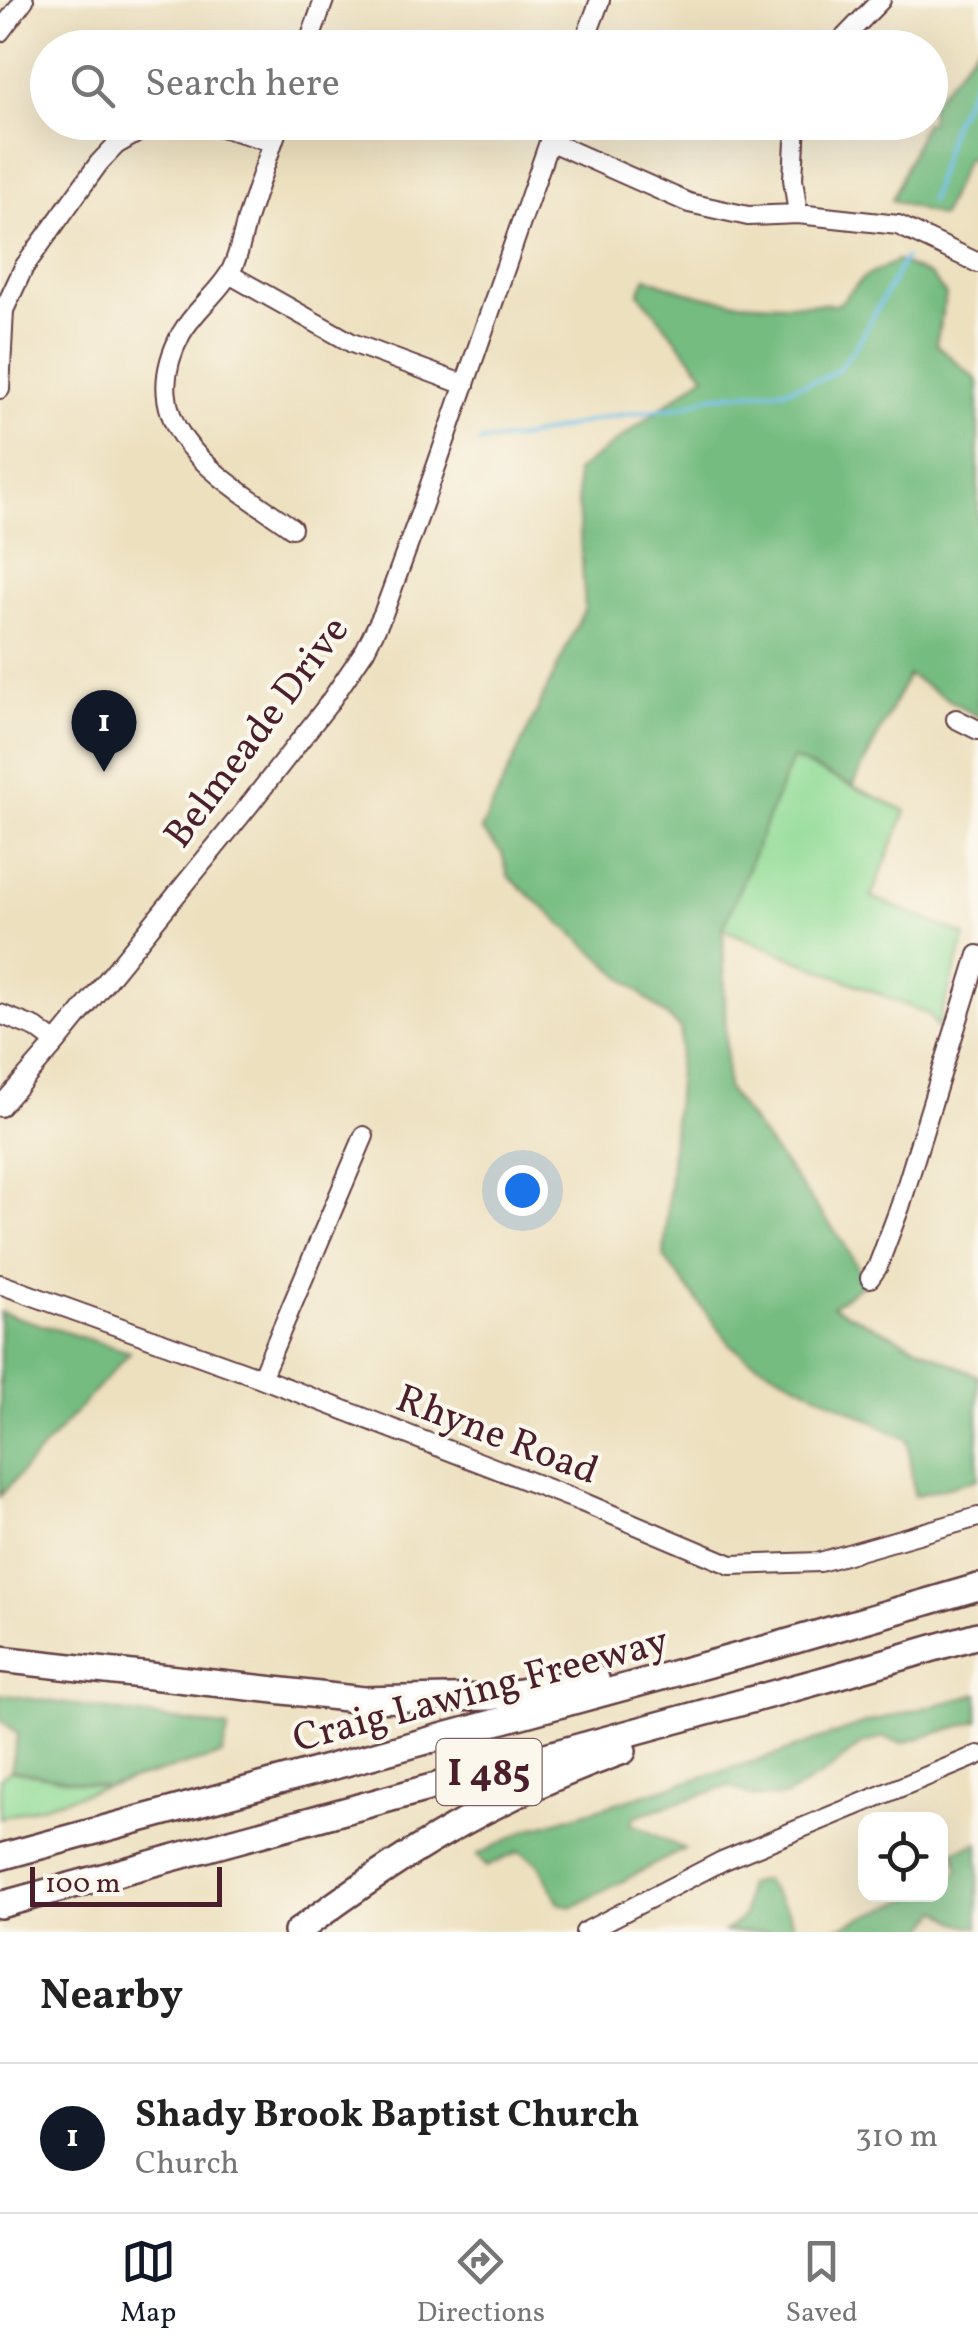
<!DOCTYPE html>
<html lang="en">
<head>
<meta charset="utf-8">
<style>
  body { margin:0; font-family:Vollkorn,serif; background:#f6f6f6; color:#222 }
  .controls { position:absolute; right:30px; bottom:30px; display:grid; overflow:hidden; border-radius:20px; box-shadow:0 10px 40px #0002 }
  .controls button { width:90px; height:90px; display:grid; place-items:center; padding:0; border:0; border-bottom:2px solid #e0e0e0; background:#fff; color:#222; font:50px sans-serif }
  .scale { position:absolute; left:30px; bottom:25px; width:192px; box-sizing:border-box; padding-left:10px; border:5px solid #4a1f2b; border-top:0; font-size:28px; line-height:35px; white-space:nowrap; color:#4a1f2b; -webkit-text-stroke:8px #fbf7ec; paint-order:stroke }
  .you { position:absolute; left:522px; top:1190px; width:35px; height:35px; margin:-25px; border:8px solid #fff; border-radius:50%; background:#1a73e8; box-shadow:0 0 0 15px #1a73e833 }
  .badge { display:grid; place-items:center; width:65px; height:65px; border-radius:50%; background:#111827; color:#fff; font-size:32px; font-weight:700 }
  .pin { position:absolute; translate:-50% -82px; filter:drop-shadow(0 2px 5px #0008) }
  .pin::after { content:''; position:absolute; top:52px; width:35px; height:30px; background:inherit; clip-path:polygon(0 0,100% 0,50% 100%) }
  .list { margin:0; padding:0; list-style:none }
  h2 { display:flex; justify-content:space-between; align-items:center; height:130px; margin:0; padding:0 40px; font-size:42px }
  h2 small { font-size:32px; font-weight:400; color:#767676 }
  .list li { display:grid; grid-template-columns:65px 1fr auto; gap:30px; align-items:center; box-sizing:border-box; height:150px; padding:0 40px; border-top:2px solid #e0e0e0 }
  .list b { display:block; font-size:38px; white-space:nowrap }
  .list p { margin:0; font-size:32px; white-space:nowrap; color:#767676 }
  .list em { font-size:32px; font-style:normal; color:#767676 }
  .icon { flex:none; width:55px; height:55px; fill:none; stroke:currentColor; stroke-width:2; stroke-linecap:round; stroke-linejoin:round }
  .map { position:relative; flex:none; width:978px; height:1932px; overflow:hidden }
  .search { position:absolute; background:#fff; box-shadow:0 10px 40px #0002; left:30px; right:30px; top:30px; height:110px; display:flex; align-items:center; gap:25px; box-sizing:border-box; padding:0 35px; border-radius:55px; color:#767676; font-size:38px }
  .sheet { height:280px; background:#fff }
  nav { display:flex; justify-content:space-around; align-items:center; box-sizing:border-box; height:140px; border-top:2px solid #e0e0e0; background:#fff; font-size:28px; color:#767676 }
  nav a { display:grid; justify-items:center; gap:5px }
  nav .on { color:#111827 }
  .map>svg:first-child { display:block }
  .green { fill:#92dc97; stroke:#6e7e61; stroke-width:2.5 }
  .forest { fill:#75bc80; stroke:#606e56; stroke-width:2.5 }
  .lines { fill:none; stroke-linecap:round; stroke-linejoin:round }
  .stream { stroke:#6fc0ea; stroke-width:4 }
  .minor-casing { stroke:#623c41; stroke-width:22 }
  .highway-casing { stroke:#623c41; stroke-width:30 }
  .minor { stroke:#fff; stroke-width:18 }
  .highway { stroke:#fff; stroke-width:25 }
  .labels { text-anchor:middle; stroke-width:8; stroke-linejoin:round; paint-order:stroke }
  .shield { fill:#fbf7ec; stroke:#7f6065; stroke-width:2.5 }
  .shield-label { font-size:38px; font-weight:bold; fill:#4a1f2b }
  .street-label { font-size:40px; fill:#4a1f2b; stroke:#fbf7ec }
</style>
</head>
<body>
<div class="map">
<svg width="978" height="1932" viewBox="0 0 978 1932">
  <rect width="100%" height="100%" fill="#fbf7ec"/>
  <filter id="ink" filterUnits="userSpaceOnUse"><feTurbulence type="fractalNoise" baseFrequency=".01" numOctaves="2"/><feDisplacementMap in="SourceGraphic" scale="20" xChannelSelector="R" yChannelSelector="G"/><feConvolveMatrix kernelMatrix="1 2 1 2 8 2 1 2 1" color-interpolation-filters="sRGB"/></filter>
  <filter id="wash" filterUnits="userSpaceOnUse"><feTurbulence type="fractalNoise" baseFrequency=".0048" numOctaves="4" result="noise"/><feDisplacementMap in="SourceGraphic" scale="40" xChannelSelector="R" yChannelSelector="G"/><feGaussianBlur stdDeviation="2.25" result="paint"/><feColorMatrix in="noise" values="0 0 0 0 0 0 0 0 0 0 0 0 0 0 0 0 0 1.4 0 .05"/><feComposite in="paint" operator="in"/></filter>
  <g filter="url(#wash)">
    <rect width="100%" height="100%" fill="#ede0bf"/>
    <path class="green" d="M792,758L906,811L871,897L966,936L937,1028L930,1015L723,929Z
      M11,1770L106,1787L0,1818V1778Z"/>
    <path class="forest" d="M978,45V163L967,157L941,217L892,200L924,123L930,122L931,104Z
      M897,261L931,276L946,295L936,344L978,381V717L908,675L853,786L792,759L723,929L727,1089L843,1242L866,1282L832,1306L978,1376V1479L914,1496L908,1440L746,1357L731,1345L664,1257L681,1029L508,876L502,853L481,830L585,608L576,472L705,375L639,293L646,277C716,308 764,304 839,304L863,278Z
      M0,1312L130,1352L0,1496Z
      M0,1694L229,1728L222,1755L106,1787L11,1770L18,1734L0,1719Z
      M978,1694V1721L902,1743L883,1737L861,1744L829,1771L784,1797H754L730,1786L635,1816L631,1823L684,1849L573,1907L559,1903L538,1863L520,1851L486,1867L477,1855L527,1830L772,1756L865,1723Z
      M978,1843V1928L959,1923L939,1910L924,1932H827L919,1895L940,1894L941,1882L959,1871L955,1851Z
      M764,1880L789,1912L796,1932H724L744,1916L747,1884Z"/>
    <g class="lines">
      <path class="stream" d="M930,201L951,128L978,73
        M479,442L522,438L606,417L685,406L711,396L783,390L824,378L840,368L860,340L905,258"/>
    </g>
  </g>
  <g filter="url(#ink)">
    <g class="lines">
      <g class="minor-casing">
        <path id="minor" d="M0,32L24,0
          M307,48L324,0
          M582,48L600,0
          M834,48L881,0
          M204,122L273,142
          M280,122C269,154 258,185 248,216C242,235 239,258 229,274C215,296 194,311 181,334C129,432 226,480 292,528
          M796,122L793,179L798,214
          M549,141L689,203L748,216L798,214L898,225L978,263
          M229,274L352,343L465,385
          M0,389L4,310L24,267L99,163L116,145L140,131L172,122
          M956,719L978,730
          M0,1014L36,1028L56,1043
          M0,1107L56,1043L250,804L327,706L365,650L383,614L419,516L556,122
          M870,1278L877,1268L900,1207L978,955
          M0,1284L261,1378L582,1502L731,1565L820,1562L978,1517
          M261,1378L364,1136
          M585,1932L722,1861L978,1755"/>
      </g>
      <g class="highway-casing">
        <path id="highway" d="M0,1659L363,1700L490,1697L596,1679
          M0,1857L768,1648L978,1587
          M0,1905L827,1679L978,1635
          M297,1932C406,1851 495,1796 623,1751"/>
      </g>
      <use href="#minor" class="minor"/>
      <use href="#highway" class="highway"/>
    </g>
  </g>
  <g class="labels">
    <rect class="shield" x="436.5" y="1739" width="105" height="66" rx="8"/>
    <g class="shield-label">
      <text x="489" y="1785">I 485</text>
    </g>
    <g class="street-label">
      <text transform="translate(255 731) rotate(-53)" y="14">Belmeade Drive</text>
      <text transform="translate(498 1433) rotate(21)" y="14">Rhyne Road</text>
      <text transform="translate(480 1688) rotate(-15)" y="14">Craig Lawing Freeway</text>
    </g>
  </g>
</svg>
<div class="controls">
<button><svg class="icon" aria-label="locate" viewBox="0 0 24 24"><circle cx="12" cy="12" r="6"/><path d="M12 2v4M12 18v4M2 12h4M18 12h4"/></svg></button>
</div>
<div class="scale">100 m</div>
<div class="you"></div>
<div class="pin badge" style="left:104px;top:772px">1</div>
<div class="search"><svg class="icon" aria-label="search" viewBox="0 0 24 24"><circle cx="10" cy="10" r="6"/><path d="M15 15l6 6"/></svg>Search here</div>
</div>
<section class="sheet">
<h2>Nearby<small></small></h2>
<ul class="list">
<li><span class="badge">1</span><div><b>Shady Brook Baptist Church</b><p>Church</p></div><em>310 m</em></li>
</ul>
</section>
<nav>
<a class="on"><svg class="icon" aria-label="map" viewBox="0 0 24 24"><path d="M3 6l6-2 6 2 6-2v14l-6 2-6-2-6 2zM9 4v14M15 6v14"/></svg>Map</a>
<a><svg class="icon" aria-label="directions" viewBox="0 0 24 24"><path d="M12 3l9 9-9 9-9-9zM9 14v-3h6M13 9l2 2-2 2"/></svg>Directions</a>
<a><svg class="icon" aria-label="saved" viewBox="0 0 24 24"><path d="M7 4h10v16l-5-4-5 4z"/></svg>Saved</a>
</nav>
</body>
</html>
